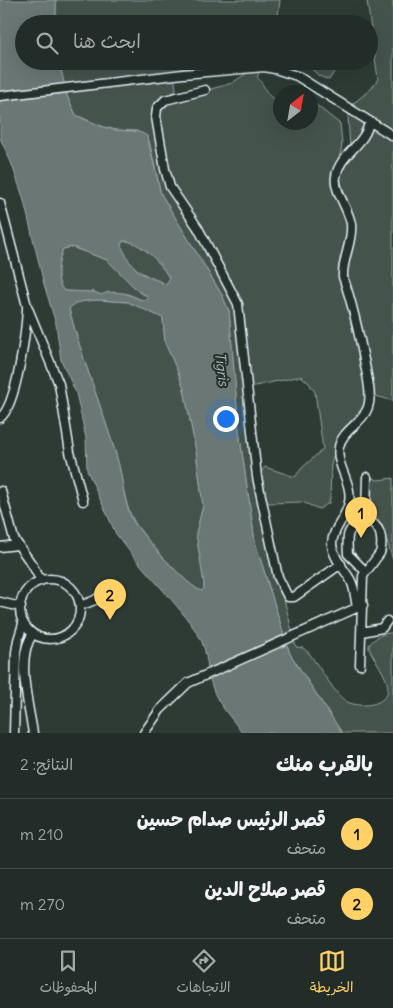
<!DOCTYPE html>
<html lang="ar">
<head>
<meta charset="utf-8">
<style>
  body { margin:0; font-family:Delius,"Playpen Sans Arabic",sans-serif; background:#2e3834; color:#f1f3f6; direction:rtl }
  .compass { position:absolute; left:273px; top:85px; width:45px; height:45px; border-radius:50%; background:#222c28; box-shadow:0 5px 20px #0002; rotate:31deg }
  .you { position:absolute; left:225px; top:418px; width:18px; height:18px; margin:-12px; border:4px solid #fff; border-radius:50%; background:#1a73e8; box-shadow:0 0 0 8px #1a73e833 }
  .badge { display:grid; place-items:center; width:32px; height:32px; border-radius:50%; background:#ffd166; color:#111; font-size:16px; font-weight:700 }
  .pin { position:absolute; translate:-50% -41px; filter:drop-shadow(0 1px 2px #0008) }
  .pin::after { content:''; position:absolute; top:26px; width:18px; height:15px; background:inherit; clip-path:polygon(0 0,100% 0,50% 100%) }
  .list { margin:0; padding:0; list-style:none }
  h2 { display:flex; justify-content:space-between; align-items:center; height:65px; margin:0; padding:0 20px; font-size:21px }
  h2 small { font-size:16px; font-weight:400; color:#a2a7a8 }
  .list li { display:grid; grid-template-columns:32px 1fr auto; gap:15px; align-items:center; box-sizing:border-box; height:70px; padding:0 20px; border-top:1px solid #3f4845 }
  .list b { display:block; font-size:19px; white-space:nowrap }
  .list p { margin:0; font-size:16px; white-space:nowrap; color:#a2a7a8 }
  .list em { font-size:16px; font-style:normal; color:#a2a7a8 }
  .icon { flex:none; width:28px; height:28px; fill:none; stroke:currentColor; stroke-width:2; stroke-linecap:round; stroke-linejoin:round }
  .map { position:relative; flex:none; width:393px; height:733px; overflow:hidden; direction:ltr }
  .search { position:absolute; background:#222c28; box-shadow:0 5px 20px #0002; left:15px; right:15px; top:15px; height:55px; display:flex; align-items:center; gap:12px; box-sizing:border-box; padding:0 18px; border-radius:28px; color:#a2a7a8; font-size:19px }
  .sheet { height:205px; background:#222c28 }
  nav { display:flex; justify-content:space-around; align-items:center; box-sizing:border-box; height:70px; border-top:1px solid #3f4845; background:#222c28; font-size:14px; color:#a2a7a8 }
  nav a { display:grid; justify-items:center; gap:2px }
  nav .on { color:#ffd166 }
  .map>svg:first-child { display:block }
  .green { fill:#45524e; stroke:#96a2a3 }
  .water { fill:#6b7775; stroke:#9da8a9; fill-rule:evenodd }
  .lines { fill:none; stroke-linecap:round; stroke-linejoin:round }
  .minor-casing { stroke:#e8f1f8; stroke-width:11 }
  .minor { stroke:#26332d; stroke-width:8 }
  .labels { text-anchor:middle; stroke-width:4.5; stroke-linejoin:round; paint-order:stroke }
  .water-label { font-size:14px; font-style:italic; fill:#b0babd; stroke:#26332d }
</style>
</head>
<body>
<div class="map">
<svg width="393" height="733" viewBox="0 0 393 733">
  <rect width="100%" height="100%" fill="#2e3b35"/>
  <filter id="ink" filterUnits="userSpaceOnUse"><feTurbulence type="fractalNoise" baseFrequency=".02" numOctaves="2"/><feDisplacementMap in="SourceGraphic" scale="10" xChannelSelector="R" yChannelSelector="G"/><feConvolveMatrix kernelMatrix="1 2 1 2 8 2 1 2 1" color-interpolation-filters="sRGB"/></filter>
  <g filter="url(#ink)">
    <path class="green" d="M56,0H280L277,24H56Z
      M367,0H393V401L373,395L361,324L346,275L355,231L353,215L339,184V174L350,147L348,117L350,106L371,89L378,79Z
      M59,61H196L195,65L174,71C173,78 176,83 176,91L157,102L152,112L165,178L168,189L208,253L236,308L254,476L261,519L271,564L285,603L296,647L303,648L309,653C317,664 335,693 344,700C356,709 389,707 388,687C387,676 374,658 369,649V645C374,638 384,632 393,633V733H342L290,654L255,542L239,431L229,311L222,295L161,194L149,140L137,131L116,130L104,127L76,115L67,96Z
      M303,61H335L334,72L329,80L319,76Z
      M253,69L259,74L257,77C266,85 266,102 280,98V122H310L311,101L340,124L342,143L341,151L331,183L344,211L346,220L348,230L345,249L338,267L356,327L366,392L365,406L362,414L337,442L331,465L330,498L329,503L319,509L302,502L266,503C263,492 255,476 265,467L295,477L302,468L323,449L315,392L309,383L301,376L255,386L250,385L238,298L224,267L176,192C165,168 163,142 158,116L159,108L166,102L232,83Z
      M123,241C140,240 162,264 169,278L168,283L166,284C147,276 126,268 121,245Z
      M71,247L107,260L139,292L147,296L148,299L142,300L128,294L101,295L94,292L64,291C54,280 58,262 63,249Z
      M99,300L128,302L163,318L165,343L178,372L184,389L196,451L203,506L196,533L204,583V589L202,591C189,589 141,534 134,521C123,502 123,478 117,458C102,408 82,359 69,309C75,300 90,301 99,300Z
      M371,477L378,480L393,478V560L382,525L372,510Z"/>
    <path class="water" d="M0,0H56V24H24V61H59L67,96L76,115C88,121 103,128 116,130C127,132 138,129 147,136L161,194L222,295L229,311L239,431L255,542L290,654L342,733H242C233,719 218,705 213,689C206,671 209,652 198,634C176,601 146,574 123,543L116,534L91,479L87,470L86,438L76,393L61,360L56,324L44,284L23,197L11,162L0,138ZM123,241C140,240 162,264 169,278L168,283L166,284L140,273L129,261L121,245ZM72,247L107,260L139,292L147,296L148,299L142,300L124,293L108,292L101,295L94,292L64,291C54,280 58,262 63,249ZM99,300L128,302L163,318L165,343L178,372L184,389L196,451L203,506L196,533L204,583V589L202,591C189,589 141,534 133,521C123,502 123,478 117,458C102,408 82,359 69,309C75,300 90,301 99,300Z"/>
    <g class="lines">
      <g class="minor-casing">
        <path id="minor" d="M205,90L165,100L157,108L156,117L165,169L170,187L198,228L238,304L257,477L278,577L288,597H294L341,564
          M0,96L183,74L264,67L275,69L297,76L393,136
          M0,203L27,306L59,384L70,452L83,501
          M0,418C17,405 26,331 27,308
          M1,491L14,539L33,566L41,581
          M0,547L17,545
          M365,571L348,554C346,525 350,533 366,513
          M20 609a30 30 0 1 1 60 0a30 30 0 1 1-60 0Z
          M0,602L21,607
          M80,606L95,600L103,594
          M357,607C355,599 355,589 351,581C346,571 332,557 332,544C332,529 347,517 349,502C353,483 335,465 339,447C342,430 363,423 368,407C372,396 368,381 366,370C360,338 354,308 343,277C342,259 353,242 351,224C349,209 333,190 336,176C340,153 367,144 369,121
          M362,632L382,628L387,621
          M33,634C15,657 29,706 33,733
          M360,665L363,576L380,553C382,547 382,535 378,529C374,523 368,521 366,513L367,477
          M14,733L16,652L18,640L23,624
          M144,733L160,710L188,683L363,605"/>
      </g>
      <use href="#minor" class="minor"/>
    </g>
  </g>
  <g class="labels">
    <g class="water-label">
      <text transform="translate(222 369) rotate(83)" y="5">Tigris</text>
    </g>
  </g>
</svg>
<svg class="compass" viewBox="-18 -18 36 36"><path d="M0-13l5 13h-10z" fill="#e53935"/><path d="M0 13l5-13h-10z" fill="#a2a7a8"/></svg>
<div class="you"></div>
<div class="pin badge" style="left:361px;top:538px">1</div>
<div class="pin badge" style="left:110px;top:620px">2</div>
<div class="search"><svg class="icon" aria-label="search" viewBox="0 0 24 24"><circle cx="10" cy="10" r="6"/><path d="M15 15l6 6"/></svg>ابحث هنا</div>
</div>
<section class="sheet">
<h2>بالقرب منك<small>النتائج: 2</small></h2>
<ul class="list">
<li><span class="badge">1</span><div><b>قصر الرئيس صدام حسين</b><p>متحف</p></div><em>210 m</em></li>
<li><span class="badge">2</span><div><b>قصر صلاح الدين</b><p>متحف</p></div><em>270 m</em></li>
</ul>
</section>
<nav>
<a class="on"><svg class="icon" aria-label="map" viewBox="0 0 24 24"><path d="M3 6l6-2 6 2 6-2v14l-6 2-6-2-6 2zM9 4v14M15 6v14"/></svg>الخريطة</a>
<a><svg class="icon" aria-label="directions" viewBox="0 0 24 24"><path d="M12 3l9 9-9 9-9-9zM9 14v-3h6M13 9l2 2-2 2"/></svg>الاتجاهات</a>
<a><svg class="icon" aria-label="saved" viewBox="0 0 24 24"><path d="M7 4h10v16l-5-4-5 4z"/></svg>المحفوظات</a>
</nav>
</body>
</html>
